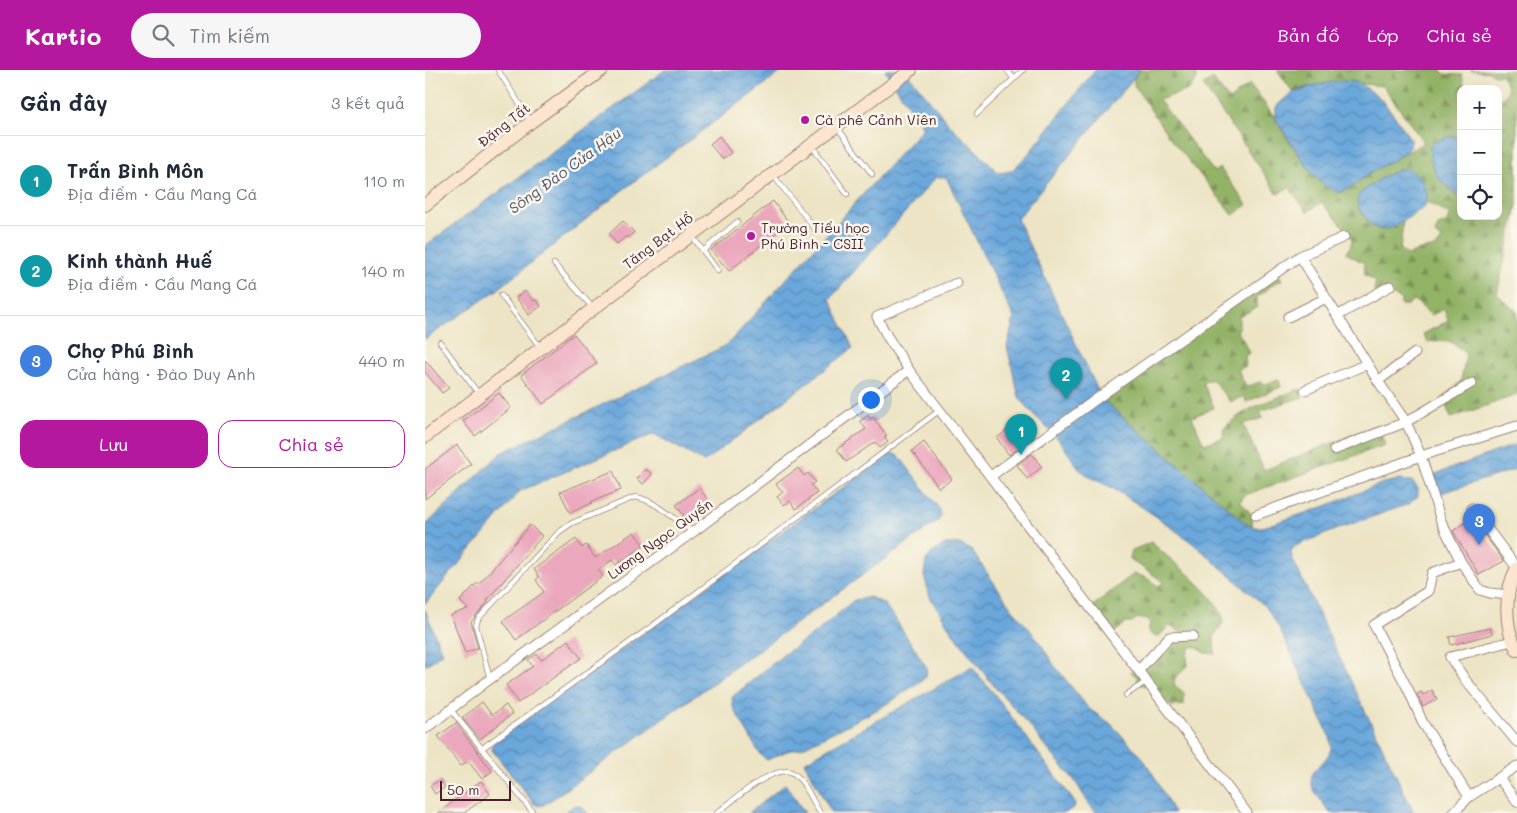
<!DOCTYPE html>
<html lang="vi">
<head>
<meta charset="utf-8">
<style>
  body { margin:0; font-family:Mali,sans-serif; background:#f6f6f7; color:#1f2937 }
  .controls { position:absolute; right:15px; top:15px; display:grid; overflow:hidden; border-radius:10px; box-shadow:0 5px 20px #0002 }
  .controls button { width:45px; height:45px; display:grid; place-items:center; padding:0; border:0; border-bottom:1px solid #e0e1e3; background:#fff; color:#1f2937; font:25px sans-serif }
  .scale { position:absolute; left:15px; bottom:12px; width:71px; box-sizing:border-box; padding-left:5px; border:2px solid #4a1f2b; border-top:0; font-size:14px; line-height:18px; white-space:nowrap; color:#4a1f2b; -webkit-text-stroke:4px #fbf7ec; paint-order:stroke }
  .you { position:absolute; left:445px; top:329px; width:18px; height:18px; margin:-12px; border:4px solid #fff; border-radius:50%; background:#1a73e8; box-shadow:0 0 0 8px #1a73e833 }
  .badge { display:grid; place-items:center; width:32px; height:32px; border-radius:50%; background:#b5179e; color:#fff; font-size:16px; font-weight:700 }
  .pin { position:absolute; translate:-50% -41px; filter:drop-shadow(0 1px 2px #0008) }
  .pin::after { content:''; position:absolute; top:26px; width:18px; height:15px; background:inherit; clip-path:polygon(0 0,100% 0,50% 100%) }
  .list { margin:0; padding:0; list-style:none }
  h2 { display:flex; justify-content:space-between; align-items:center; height:65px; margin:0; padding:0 20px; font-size:21px }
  h2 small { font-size:16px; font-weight:400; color:#747a83 }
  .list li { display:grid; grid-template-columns:32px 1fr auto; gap:15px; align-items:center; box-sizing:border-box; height:90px; padding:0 20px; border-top:1px solid #e0e1e3 }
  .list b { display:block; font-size:19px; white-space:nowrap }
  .list p { margin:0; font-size:16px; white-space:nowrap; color:#747a83 }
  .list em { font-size:16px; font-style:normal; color:#747a83 }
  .actions { display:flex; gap:10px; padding:15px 20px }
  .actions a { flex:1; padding:11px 0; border:1px solid #b5179e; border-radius:15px; text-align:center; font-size:18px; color:#b5179e }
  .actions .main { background:#b5179e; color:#fff }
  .icon { flex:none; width:28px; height:28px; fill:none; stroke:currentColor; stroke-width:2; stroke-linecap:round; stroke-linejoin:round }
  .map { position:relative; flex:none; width:1092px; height:743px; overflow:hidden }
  header { display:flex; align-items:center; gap:30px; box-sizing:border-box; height:70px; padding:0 25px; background:#b5179e; color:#fff }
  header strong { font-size:24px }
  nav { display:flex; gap:28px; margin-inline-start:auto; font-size:18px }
  .search { width:350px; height:45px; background:#f6f6f7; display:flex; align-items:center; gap:12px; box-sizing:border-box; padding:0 18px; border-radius:28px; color:#747a83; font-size:19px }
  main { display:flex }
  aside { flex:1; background:#fff }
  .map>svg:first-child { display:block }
  .forest { fill:url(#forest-firs); stroke:#6e6948; fill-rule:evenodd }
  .water { fill:url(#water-waves); stroke:#5a6383 }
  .building { fill:#eba8bd }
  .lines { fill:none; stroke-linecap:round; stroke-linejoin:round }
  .lane-casing { stroke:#9b8278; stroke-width:6 }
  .street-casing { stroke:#9b8278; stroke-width:11 }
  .secondary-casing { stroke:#9b8278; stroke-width:14 }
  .lane { stroke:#fff; stroke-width:4.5 }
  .street { stroke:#fff; stroke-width:9 }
  .secondary { stroke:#fce5cf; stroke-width:12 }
  .poi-dot { fill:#b5179e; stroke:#fbf7ec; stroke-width:2 }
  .labels { text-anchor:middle; stroke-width:5; stroke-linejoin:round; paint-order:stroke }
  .poi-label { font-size:14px; fill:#4a1f2b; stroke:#fbf7ec; text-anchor:start }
  .street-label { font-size:14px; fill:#4a1f2b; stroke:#fbf7ec }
  .water-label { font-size:15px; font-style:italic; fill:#575571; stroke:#fbf7ec }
</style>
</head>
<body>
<header>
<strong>Kartio</strong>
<div class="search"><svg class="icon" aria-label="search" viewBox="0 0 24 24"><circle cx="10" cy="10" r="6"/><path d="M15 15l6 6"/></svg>Tìm kiếm</div>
<nav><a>Bản đồ</a><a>Lớp</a><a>Chia sẻ</a></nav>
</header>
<main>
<aside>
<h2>Gần đây<small>3 kết quả</small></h2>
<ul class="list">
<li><span class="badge" style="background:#0f9aa8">1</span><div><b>Trấn Bình Môn</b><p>Địa điểm · Cầu Mang Cá</p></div><em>110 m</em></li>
<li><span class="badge" style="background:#0f9aa8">2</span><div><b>Kinh thành Huế</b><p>Địa điểm · Cầu Mang Cá</p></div><em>140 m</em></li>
<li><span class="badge" style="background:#3f7fe0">3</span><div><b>Chợ Phú Bình</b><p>Cửa hàng · Đào Duy Anh</p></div><em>440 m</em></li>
</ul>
<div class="actions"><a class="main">Lưu</a><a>Chia sẻ</a></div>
</aside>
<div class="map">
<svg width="1092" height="743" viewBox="0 0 1092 743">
  <defs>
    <pattern id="forest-firs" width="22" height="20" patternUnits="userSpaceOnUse" patternTransform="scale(1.25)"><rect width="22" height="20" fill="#92b366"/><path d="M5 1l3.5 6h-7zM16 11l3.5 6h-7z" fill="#799154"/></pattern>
    <pattern id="water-waves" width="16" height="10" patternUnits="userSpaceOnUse" patternTransform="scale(1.25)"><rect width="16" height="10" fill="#6aa7db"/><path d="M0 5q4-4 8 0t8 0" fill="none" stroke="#5987b2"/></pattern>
  </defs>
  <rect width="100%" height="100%" fill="#fbf7ec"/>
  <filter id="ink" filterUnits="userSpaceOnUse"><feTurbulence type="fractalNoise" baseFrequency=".02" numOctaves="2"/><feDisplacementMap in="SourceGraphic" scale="10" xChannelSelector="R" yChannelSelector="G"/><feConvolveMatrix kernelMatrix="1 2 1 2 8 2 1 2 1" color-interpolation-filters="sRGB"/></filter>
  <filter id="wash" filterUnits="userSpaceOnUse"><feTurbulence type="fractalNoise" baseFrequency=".0096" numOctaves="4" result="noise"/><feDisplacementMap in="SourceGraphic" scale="20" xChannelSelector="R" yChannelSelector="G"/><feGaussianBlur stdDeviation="1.12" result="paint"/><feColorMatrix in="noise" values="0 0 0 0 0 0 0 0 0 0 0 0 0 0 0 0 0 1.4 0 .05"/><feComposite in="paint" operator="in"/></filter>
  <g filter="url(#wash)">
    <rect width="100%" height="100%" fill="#ece4c4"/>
    <path class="forest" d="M709,0H771V12L763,20L734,30L789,102L795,98L822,135L808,145L742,64L709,15Z
      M852,0H1016L1019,4L1037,5L1039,15L1044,19H1036V68L1029,66L1006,90L1015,110L1032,126H1036V146H1073V32C1087,20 1083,20 1077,5H1069L1065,2L1045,0H1092V135L1072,224L1092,242V325L1026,348L1018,328L1036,311L1041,285C1025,269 1025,269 1002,272L998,264L1023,251L1019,239L1006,245L993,233L988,230L983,235H976V229L968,225L954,230L949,220L951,211L940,205L939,193L921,183L926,175L927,169C922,161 915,152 908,145C904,140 900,138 897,132L882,142L864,117L853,124L778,15L788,9L804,30L825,14L851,49V52L886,102L899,115L923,120L948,101L999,73L958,16C924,13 901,9 868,22ZM959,106L1002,124V132L1026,145L1021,153L1013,156L1010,164L1017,169C1012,178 1009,178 999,179C993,180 988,183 983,186L975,180L978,151L969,157L947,156C936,142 934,143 934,124Z
      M853,203L857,210C847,213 841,221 832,227V237L814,247V258L812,262L817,268L824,283L820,286L821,296L813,300L821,317L835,312L840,314L854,310L856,317L821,332L819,326L805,332L787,309L778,313L789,338L767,347L779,374L799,367L798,360C816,338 848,330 874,319L878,327L835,341L838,348L818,354L839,400L953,355L960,375L820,425L815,431L828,446L827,457L819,452L677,329Z
      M726,472C748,493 792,522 799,551L789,567L790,584L780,583L772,577H765L762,585L763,596L750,608L749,615L759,623V635L746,636L736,627L727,626L725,616L713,614L712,607L706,602L714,593L744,574L753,573L759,570C757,562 752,559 744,556L734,566H729L723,562L725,552L721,550L712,548L707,553H700C693,562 688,562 678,562L665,538C680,527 693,515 709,504L720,507L733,516L739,512L705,489L706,481Z"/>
    <path class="water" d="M240,0H359L199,119L72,220L0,269V176Z
      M460,0H480L524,54L574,103L586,101L600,88L670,0H715L592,149L677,329L819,452L827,457H838L898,437L958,413L975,410L987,411L993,418V426L984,434L915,458L870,476L866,481L867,488L989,743H905C900,735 893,728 889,720C879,700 899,696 905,682C907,677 906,672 905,667L854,558L844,541L832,529L770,475L732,447L688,418L668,409L654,399L634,370L606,342L594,327L582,277L589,248L521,107H511L405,229L428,278L279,392L229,364L95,421L0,534V456L4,452L76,383L302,275L498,58Z
      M916,11L931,12L943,19L954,27L969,45L986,70L985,78C974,88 962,93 949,101C935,109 929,119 913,123L899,115L886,102L860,64L851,49V37C869,17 890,15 916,11Z
      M1029,66L1036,68V126H1033C1028,121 1022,118 1017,112C1009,104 1002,85 1006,74L1019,68Z
      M979,98L989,102L996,108L1002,124V132L998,138L969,157L957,160L947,156L934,139L932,131L934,124L959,106Z
      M1092,374V399L1013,424L1008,405Z
      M468,384L474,386L515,440L516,445L514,450L119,735L114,736L109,734L67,680L68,673L461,386Z
      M521,474H535L547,481L585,536L614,571L629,595L664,639L685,653L718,688L731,709L749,743H672L664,734L650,711L621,677L604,655L564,610L528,563L505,527L499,505L501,490L508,482Z
      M445,527L459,534L469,547L502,598L501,607L467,631L446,643L376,678L362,681L342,690L334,683L308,637L307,627L358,585L393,561L429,530Z
      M0,539L17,583L0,596Z
      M547,597L571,626L648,730L650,734L649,737L640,743H407L379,692Z
      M360,714L380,743H324Z
      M150,735L157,737L163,743H139Z"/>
    <g id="blocks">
      <path class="building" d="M294,66L306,83L297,89L285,74Z
        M348,131L364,153L304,201L286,180Z
        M198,151L209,162L203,168L201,166L192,174L184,164Z
        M100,221L109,231L111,230L116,236L104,245L91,227Z
        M149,264L172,293L118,334L96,305Z
        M0,290L24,318L17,323L0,302Z
        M74,323L86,338L50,366L38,351Z
        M443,345L445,349L448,347L462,366L459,367L463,372L455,378L450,372L421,392L412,379L441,359L435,351Z
        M587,356L600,374L584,385L572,368Z
        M499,372L527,409L514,418L487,381Z
        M32,375L46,394L0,429V399Z
        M607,384L617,397L602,409L592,395Z
        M373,398L379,406L383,403L390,412L386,415L392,423L371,439L365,431L359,435L352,427L358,422L351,414Z
        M220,399L227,404L218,414L212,409Z
        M188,401L196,420L166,432L167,433L145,443L135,422Z
        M274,418L284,431L261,449L251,435Z
        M1047,448L1079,491L1054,505L1028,461Z
        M105,455L117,466L62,530L63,532L46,552L53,578L40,583L26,545L43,539L35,531L52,513L54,514Z
        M209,462L219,476L191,495L187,490L173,500L178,506L91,570L78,551L119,522L111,510L114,507L109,499L151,469L157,478L161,475L170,488Z
        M1065,558L1067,564L1026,575L1024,567Z
        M143,570L156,588L93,633L81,615L108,596L103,590L112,584L116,590Z
        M1007,620L1012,629L998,637L992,624L996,622L998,625Z
        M57,632L67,645L81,635L87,644L55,669L37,648Z
        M31,653L67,701L57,709L43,691L36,696L13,666Z
        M15,710L20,717L10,724L5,716Z
        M56,711L65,724L39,743H13Z"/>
    </g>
  </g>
  <g filter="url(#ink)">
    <use href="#blocks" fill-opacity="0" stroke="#9b8278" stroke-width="1"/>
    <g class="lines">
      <g class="lane-casing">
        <path id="lane" d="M73,0L106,52
          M582,0L589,9
          M552,44L598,0
          M412,57L447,104
          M387,76L422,124
          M348,105L391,160
          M267,166L293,201
          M278,181L312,152
          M129,194L168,238
          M76,225L115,277
          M15,272L53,323
          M65,609L51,556L53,549L134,462L147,453L210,427C229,429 252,451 268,462
          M701,625L722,611
          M26,640L107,741
          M56,679L230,554L515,340
          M292,743C306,732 348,695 366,702C378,707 388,732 395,743"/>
      </g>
      <g class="street-casing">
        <path id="street" d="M875,186L953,311L981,352L996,386L1016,451L1036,492L1055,520L1065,523L1084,525
          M532,213L452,247L462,266L484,300L822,743
          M912,246L965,216
          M863,247L901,228
          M953,311L990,283
          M880,320L942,294
          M909,380L981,352L1047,313
          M566,406L681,322L875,186L919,167
          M1047,438L1092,498
          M831,445L996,386L1092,356
          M1036,492L1007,503L1003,521L949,555L983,619L998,653L1044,727
          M1087,571L1025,587L1041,611L1092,672
          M714,600L744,567L768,566
          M0,659L65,609L268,462L484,300
          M1074,708L1092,732
          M1028,743L1044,727L1092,696"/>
      </g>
      <g class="secondary-casing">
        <path id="secondary" d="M0,135L106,52L177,0
          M0,367L116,278L486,0
          M1092,498C1079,521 1079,557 1092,580"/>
      </g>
      <use href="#lane" class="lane"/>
      <use href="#street" class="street"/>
      <use href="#secondary" class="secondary"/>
    </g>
  </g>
  <g class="poi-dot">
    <circle cx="380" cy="50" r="5"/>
    <circle cx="326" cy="166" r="5"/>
  </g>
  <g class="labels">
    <g class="poi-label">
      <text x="390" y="55">Cà phê Cảnh Viên</text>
      <text x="336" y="163">Trường Tiểu học<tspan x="336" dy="16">Phú Bình - CSII</tspan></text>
    </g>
    <g class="street-label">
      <text transform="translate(79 55) rotate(-38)" y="5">Đặng Tất</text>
      <text transform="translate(233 171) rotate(-37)" y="5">Tăng Bạt Hổ</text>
      <text transform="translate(235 469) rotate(-36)" y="5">Lương Ngọc Quyến</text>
    </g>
    <g class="water-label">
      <text transform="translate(140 101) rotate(-36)" y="5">Sông Đào Cửa Hậu</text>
    </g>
  </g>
</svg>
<div class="controls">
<button>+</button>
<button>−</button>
<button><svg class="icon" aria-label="locate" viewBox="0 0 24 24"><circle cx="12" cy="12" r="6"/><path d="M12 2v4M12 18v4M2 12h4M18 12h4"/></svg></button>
</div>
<div class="scale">50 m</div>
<div class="you"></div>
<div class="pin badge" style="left:596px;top:385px;background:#0f9aa8">1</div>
<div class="pin badge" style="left:641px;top:329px;background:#0f9aa8">2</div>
<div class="pin badge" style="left:1054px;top:475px;background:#3f7fe0">3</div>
</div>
</main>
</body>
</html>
